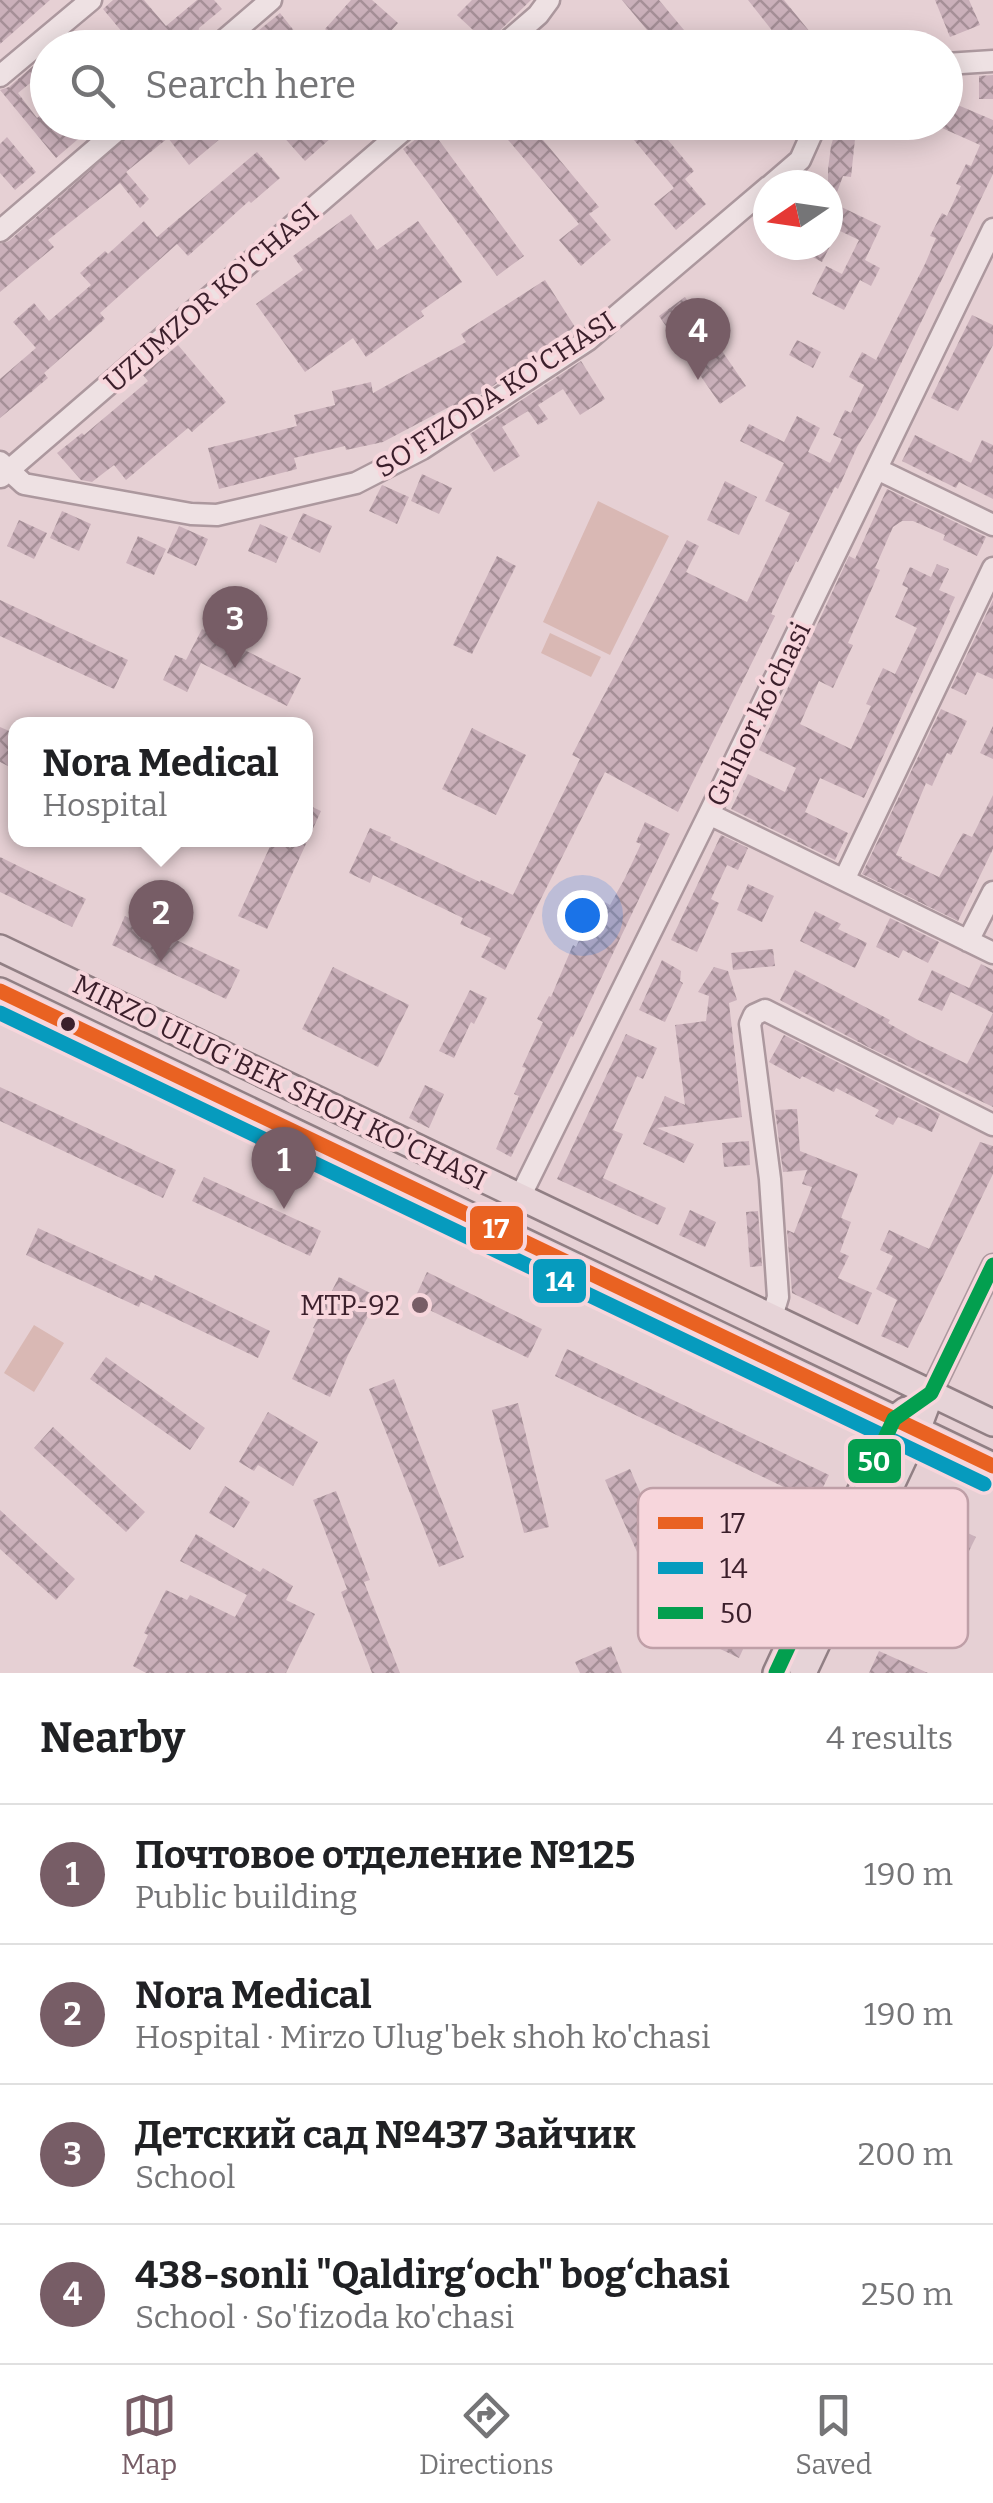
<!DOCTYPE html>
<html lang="en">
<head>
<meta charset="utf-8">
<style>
  body { margin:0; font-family:Bitter,serif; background:#f6f6f6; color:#202124 }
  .compass { position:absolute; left:753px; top:170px; width:90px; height:90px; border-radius:50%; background:#fff; box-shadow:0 5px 25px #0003; rotate:257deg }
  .you { position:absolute; left:582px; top:915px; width:35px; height:35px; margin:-25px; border:8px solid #fff; border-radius:50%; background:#1a73e8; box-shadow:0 0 0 15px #1a73e833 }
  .badge { display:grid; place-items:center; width:65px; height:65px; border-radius:50%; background:#775d66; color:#fff; font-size:32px; font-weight:700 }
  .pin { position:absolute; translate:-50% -82px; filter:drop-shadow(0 2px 5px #0008) }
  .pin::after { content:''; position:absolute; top:52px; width:35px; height:30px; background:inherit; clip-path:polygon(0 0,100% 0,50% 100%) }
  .popup { position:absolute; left:8px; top:717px; width:305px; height:130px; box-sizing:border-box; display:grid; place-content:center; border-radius:20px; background:#fff; filter:drop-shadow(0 2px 8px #0005); font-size:32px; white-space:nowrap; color:#757577 }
  .popup b { font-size:38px; color:#202124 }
  .popup::after { content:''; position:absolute; left:50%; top:100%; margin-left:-20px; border:20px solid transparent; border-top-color:#fff }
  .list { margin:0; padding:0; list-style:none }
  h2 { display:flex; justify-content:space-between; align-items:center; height:130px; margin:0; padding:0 40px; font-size:42px }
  h2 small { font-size:32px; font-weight:400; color:#757577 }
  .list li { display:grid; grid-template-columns:65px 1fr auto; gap:30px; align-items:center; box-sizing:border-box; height:140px; padding:0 40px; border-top:2px solid #e0e0e0 }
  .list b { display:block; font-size:38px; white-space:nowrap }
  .list p { margin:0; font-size:32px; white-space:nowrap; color:#757577 }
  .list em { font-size:32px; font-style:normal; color:#757577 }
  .icon { flex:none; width:55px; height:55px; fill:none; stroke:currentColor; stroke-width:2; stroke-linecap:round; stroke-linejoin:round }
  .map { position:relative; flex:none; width:993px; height:1673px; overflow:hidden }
  .search { position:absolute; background:#fff; box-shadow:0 5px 25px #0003; left:30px; right:30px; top:30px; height:110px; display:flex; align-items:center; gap:25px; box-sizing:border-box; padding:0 35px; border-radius:55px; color:#757577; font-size:38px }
  .sheet { height:690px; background:#fff }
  nav { display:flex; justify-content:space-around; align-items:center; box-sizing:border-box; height:140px; border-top:2px solid #e0e0e0; background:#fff; font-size:28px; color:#757577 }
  nav a { display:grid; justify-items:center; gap:5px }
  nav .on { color:#775d66 }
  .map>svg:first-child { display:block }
  .green { fill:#d9b8b4 }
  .building { fill:url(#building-cross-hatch) }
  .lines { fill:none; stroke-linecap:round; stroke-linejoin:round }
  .minor-casing { stroke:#ac989e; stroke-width:25 }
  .major-casing { stroke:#917f84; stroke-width:30 }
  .minor { stroke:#eee1e3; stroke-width:20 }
  .major { stroke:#e6d3d7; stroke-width:25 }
  .bus-1-casing { stroke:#f7d6dc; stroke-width:22 }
  .bus-2-casing { stroke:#f7d6dc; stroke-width:22 }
  .bus-3-casing { stroke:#f7d6dc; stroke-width:22 }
  .bus-1 { stroke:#e96222; stroke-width:15 }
  .bus-2 { stroke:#069bbe; stroke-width:15 }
  .bus-3 { stroke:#039f4f; stroke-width:15 }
  .bus-dot { fill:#3b1f2b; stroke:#f7d6dc; stroke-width:4 }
  .poi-dot { fill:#775d66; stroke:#f7d6dc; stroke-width:4 }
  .labels { text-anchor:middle; stroke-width:8; stroke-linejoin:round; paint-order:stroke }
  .street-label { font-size:28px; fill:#3b1f2b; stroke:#f7d6dc }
  .poi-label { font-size:28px; fill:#3b1f2b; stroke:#f7d6dc; text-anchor:end }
  .key { fill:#f7d6dc; stroke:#bf9fa7; stroke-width:2.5 }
  .key-label { font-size:28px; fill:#3b1f2b }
  .line-badge { stroke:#f7d6dc; stroke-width:4 }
  .badge-label { font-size:28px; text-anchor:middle; font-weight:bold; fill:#fff }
</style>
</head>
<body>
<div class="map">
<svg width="993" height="1673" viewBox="0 0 993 1673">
  <defs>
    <pattern id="building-cross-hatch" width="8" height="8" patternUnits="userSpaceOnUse" patternTransform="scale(2.5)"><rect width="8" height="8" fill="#cab0ba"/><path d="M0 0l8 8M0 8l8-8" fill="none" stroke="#a58f97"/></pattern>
  </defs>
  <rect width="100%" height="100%" fill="#e6d0d4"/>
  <path class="green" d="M598,501L669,536L610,655L543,622Z
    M550,633L601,657L591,677L541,653Z
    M34,1325L64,1343L34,1392L4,1373Z"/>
  <path class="building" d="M0,0H50L0,44Z
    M113,0H144L166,26L197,0H214L222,9L199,28L197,42L190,48H118L128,39L103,9Z
    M351,0H372L398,23L376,48H346L325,29Z
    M472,0H531L487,43L457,15Z
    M622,0H659L699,48H662Z
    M748,0H784L823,48H786Z
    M935,0H969L980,25L950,37Z
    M280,13L299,37L286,48H237Z
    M33,66L40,75L18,93L37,118L48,109V122H98L56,158L0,90L9,87Z
    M993,75V99H979V76Z
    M953,103L993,120V174L875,417L857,447L838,489L835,487L798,562L796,561L771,614L775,616L678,812L605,772L505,970L481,957L491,938L460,924L463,918L373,875L370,883L349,873L370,828L391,837L390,840L480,882L481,880L513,895L580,759L572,755L687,540L699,546L686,572L747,602L790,513L765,501L784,463L740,441L749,424L784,442L797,416L820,428L808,452L830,463L842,439L833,435L845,410L851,413L864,385L849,377L862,352L876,360L925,264L936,238L930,236L942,213L947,216L961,186L956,184L966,164L971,166L980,145L942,128Z
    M145,122H240L189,165L168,138L126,172L149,199L140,208L120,183L48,240L54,247L0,292V244L9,241Z
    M295,122H349L305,161L281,134Z
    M493,122H528L599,207L589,214L611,240L581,266L559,240L579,224Z
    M619,122H653L694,171L685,179L706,204L676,230L654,204L674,188Z
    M838,122H861L855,139L851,177L843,176L833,203L881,226L865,260L880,268L871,286L860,280L844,310L812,294L826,266L842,274L859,240L838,230L822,262L789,245H828V169L831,146Z
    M430,128L524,256L497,276L403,149Z
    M7,137L36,172L15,190L0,173V144Z
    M257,152L280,178L251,203L249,201L188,256L177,244L100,313L105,319L44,373L48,378L0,418V379L36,348L13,322L34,303L49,321L91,285L80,273L105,251L108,254L144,221L157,237Z
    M351,214L377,250L418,221L462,282L421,311L424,316L366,357L353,338L305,372L256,304L303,270L293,256Z
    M545,280L575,327L564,334L566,338L456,410L453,405L383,442L346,450L345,446L294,458L297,469L219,489L208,448L297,426L294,415L335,405L332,391L371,382L373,393L466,342L461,334Z
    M685,297L746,386L720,404L659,316Z
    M972,315L993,325V345L958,411L931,398Z
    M797,340L821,352L813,368L789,355Z
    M178,345L226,402L192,432L188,428L126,480L114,465L92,482L81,480L57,453L82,433L84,435L148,381L143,375Z
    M581,361L605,399L580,415L563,389L538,405L548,419L538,425L528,411L502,427L520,456L494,472L470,434Z
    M915,435L971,463L982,440L993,445V499L959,482L956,488L902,461Z
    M422,474L452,488L439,514L411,501Z
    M725,481L757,497L739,535L707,520Z
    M382,485L409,497L397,524L369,511Z
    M887,489L986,537L977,556L943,540L945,535L913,521H902L893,527L875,568L880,570L848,643L853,645L833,688L819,681L800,724L851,749L871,706L866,704L883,668L895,674L917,628L895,617L908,588L902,585L910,567L931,577L937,564L949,569L939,590L955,597L949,610L950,611L864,798L820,778L805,812L848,833L835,860L731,809L748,774L785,792L796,768L759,750L849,556L855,559Z
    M62,511L91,524L79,551L50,538Z
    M303,513L332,526L320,553L291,539Z
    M19,520L47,533L34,559L7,546Z
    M260,524L288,537L276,563L248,551Z
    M179,526L208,539L196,566L167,553Z
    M138,536L166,549L154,575L126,563Z
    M497,556L516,566L472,654L453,645Z
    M0,600L128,660L114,689L0,636Z
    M993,600V679L977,672L966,695L951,688Z
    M202,629L301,678L287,706L201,663L187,692L163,680L175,655L186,660Z
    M941,709L967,721L951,755L947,753L932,786L926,783L896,855L902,857L901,859L939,877L963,833L972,837L993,795V849L958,921L862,874Z
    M993,726V759L980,753Z
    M0,727L16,734V770L0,762Z
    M472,728L526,755L496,815L442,789Z
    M306,804L321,811L267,929L238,916L273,840H306Z
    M645,822L670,834L573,1037L571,1036L561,1057L511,1157L496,1149L519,1096L514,1094L526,1068L522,1067L543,1022L537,1019L549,996L551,997L573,945L576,947L588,921L594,924L605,902L610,905L625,878L641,844L636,842Z
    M721,835L748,848L738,870L727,865L711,899L719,903L697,952L671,940Z
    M0,857L86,899L72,927L0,892Z
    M748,884L774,896L762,922L737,910Z
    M815,911L841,924L838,929L867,943L855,968L800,941Z
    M125,916L240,970L226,999L112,945Z
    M890,918L939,942L928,963L903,950L899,958L876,947Z
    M773,949L775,966L733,970L731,953Z
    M662,960L681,971L680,981L683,983L665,1022L639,1010Z
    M981,964L993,970V1013L951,992L942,1011L918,1000L932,970L969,988Z
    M333,967L409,1005L378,1067L302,1029Z
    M714,967L728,971L737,1000L729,1003L742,1117L657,1128L694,1144L684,1163L643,1144L665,1096L685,1105L675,1025L706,1021L709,996L698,992Z
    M795,970L890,1020L888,1023L918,1040L967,1064L993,1013V1107L868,1047L780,1000Z
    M470,990L487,998L474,1024L471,1022L454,1058L439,1051Z
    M626,1034L657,1048L643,1079L637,1076L613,1130L623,1134L603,1178L666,1208L658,1225L557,1179Z
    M784,1035L940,1114L932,1132L898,1117L893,1125L875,1116L879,1110L836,1088L834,1092L802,1076L800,1079L769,1062Z
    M425,1085L444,1094L429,1128L409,1118Z
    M0,1087L176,1170L163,1198L0,1121Z
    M797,1109L800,1151L858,1174L841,1218L851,1222L840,1252L849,1256L838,1278L872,1293L858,1325L792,1293L787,1230L794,1233L812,1187L802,1184L807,1170L783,1172L775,1110Z
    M749,1141L750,1165L724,1167L722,1143Z
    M980,1142L993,1146V1174L908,1348L881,1336L897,1300L876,1289L893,1256L880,1250L889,1230L929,1249Z
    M204,1177L321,1231L310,1256L192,1201Z
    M690,1210L716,1222L705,1247L679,1235Z
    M758,1211L762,1266L750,1267L746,1212Z
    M38,1228L152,1281L155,1275L270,1331L258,1358L141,1302L139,1307L26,1255Z
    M427,1272L542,1329L528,1358L413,1302Z
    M339,1277L378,1297L348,1355L330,1397L292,1379L315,1329L313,1328Z
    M567,1349L829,1475L812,1510L786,1497L790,1490L555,1376Z
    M106,1357L205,1428L190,1450L90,1379Z
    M394,1379L464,1557L439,1567L369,1389Z
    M518,1403L549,1527L524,1533L492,1410Z
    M268,1412L318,1442L293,1486L258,1465L254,1471L239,1462Z
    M53,1427L145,1512L126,1532L34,1448Z
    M630,1469L681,1586L657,1597L605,1480Z
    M225,1486L250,1502L234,1528L209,1513Z
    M336,1491L370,1580L364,1582L400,1673H372L341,1592L347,1589L313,1500Z
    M0,1510L75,1579L56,1600L0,1549Z
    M937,1518L976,1537L960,1569L921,1549Z
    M766,1530L792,1542L739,1658L714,1646Z
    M196,1534L260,1572L263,1568L293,1586L286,1600L315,1614L286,1673H146L133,1666L148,1635L144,1633L166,1590L187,1600L190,1595L235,1617L247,1595L180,1561Z
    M611,1646L622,1673H580L575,1662Z
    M879,1651L928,1673H869Z"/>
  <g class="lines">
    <g class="minor-casing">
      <path id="minor" d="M215,48L271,0
        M500,48L538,15L549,0
        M946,64L993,61
        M0,76L91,0
        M771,185L800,160L817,122
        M0,231L127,122
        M0,462L24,484L191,514L217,515L356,483L422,449L588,340L768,187
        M877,469L993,525
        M1,477L413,122
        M709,814L993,953
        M844,880L993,568
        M968,941L993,892
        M520,1197L709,814L993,229
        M772,1317L778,1297L770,1179L750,1024L754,1015L765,1010L993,1125
        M931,1393L993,1265"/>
    </g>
    <g class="major-casing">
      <path id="major" d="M0,948L993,1423
        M0,991L993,1466
        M776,1673L894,1419L906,1410
        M803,1673L917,1430L931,1393"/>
    </g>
    <use href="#minor" class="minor"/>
    <use href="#major" class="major"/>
    <g class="bus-1-casing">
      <path id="bus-1" d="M0,991L993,1466"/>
    </g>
    <g class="bus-2-casing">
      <path id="bus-2" d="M0,1013L984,1484"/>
    </g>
    <g class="bus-3-casing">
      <path id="bus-3" d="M776,1673L894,1419L931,1393L993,1265"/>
    </g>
    <use href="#bus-1" class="bus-1"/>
    <use href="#bus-2" class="bus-2"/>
    <use href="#bus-3" class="bus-3"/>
  </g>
  <circle class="bus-dot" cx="68" cy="1024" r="9"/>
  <circle class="poi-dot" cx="420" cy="1305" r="10"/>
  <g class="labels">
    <g class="street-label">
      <text transform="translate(211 297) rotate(-41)" y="10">UZUMZOR KO'CHASI</text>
      <text transform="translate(495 394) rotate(-33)" y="10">SO'FIZODA KO'CHASI</text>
      <text transform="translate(758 714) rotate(-64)" y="10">Gulnor koʻchasi</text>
      <text transform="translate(280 1082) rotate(26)" y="10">MIRZO ULUG'BEK SHOH KO'CHASI</text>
    </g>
    <g class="poi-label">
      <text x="400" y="1315">MTP-92</text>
    </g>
  </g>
  <rect x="638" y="1488" width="330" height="160" rx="15" class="key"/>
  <rect x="658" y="1517" width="45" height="12" fill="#e96222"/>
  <rect x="658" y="1562" width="45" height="12" fill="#069bbe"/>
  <rect x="658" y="1607" width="45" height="12" fill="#039f4f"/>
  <g class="key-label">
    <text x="720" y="1533">17</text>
    <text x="720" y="1578">14</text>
    <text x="720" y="1623">50</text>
  </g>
  <g class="line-badge">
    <rect x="468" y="1204" width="57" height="48" rx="10" fill="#e96222"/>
    <rect x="531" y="1257" width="57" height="48" rx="10" fill="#069bbe"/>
    <rect x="846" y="1437" width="57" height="48" rx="10" fill="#039f4f"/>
  </g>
  <g class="badge-label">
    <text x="496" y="1238">17</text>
    <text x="560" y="1291">14</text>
    <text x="874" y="1471">50</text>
  </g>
</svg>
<svg class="compass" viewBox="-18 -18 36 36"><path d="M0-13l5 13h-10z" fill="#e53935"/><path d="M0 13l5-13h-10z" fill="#757577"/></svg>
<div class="you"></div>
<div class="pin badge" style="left:284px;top:1209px">1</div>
<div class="pin badge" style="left:161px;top:962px">2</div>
<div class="popup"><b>Nora Medical</b>Hospital</div>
<div class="pin badge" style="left:235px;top:668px">3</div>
<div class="pin badge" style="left:698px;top:380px">4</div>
<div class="search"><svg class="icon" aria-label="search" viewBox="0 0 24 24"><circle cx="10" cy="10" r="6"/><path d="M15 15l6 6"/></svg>Search here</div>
</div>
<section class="sheet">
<h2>Nearby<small>4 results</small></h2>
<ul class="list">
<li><span class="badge">1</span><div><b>Почтовое отделение №125</b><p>Public building</p></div><em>190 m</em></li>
<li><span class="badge">2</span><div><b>Nora Medical</b><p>Hospital · Mirzo Ulug'bek shoh ko'chasi</p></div><em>190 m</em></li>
<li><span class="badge">3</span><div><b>Детский сад №437 Зайчик</b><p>School</p></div><em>200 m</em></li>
<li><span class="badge">4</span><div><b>438-sonli &quot;Qaldirg‘och&quot; bog‘chasi</b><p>School · So'fizoda ko'chasi</p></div><em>250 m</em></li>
</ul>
</section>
<nav>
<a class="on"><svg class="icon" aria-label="map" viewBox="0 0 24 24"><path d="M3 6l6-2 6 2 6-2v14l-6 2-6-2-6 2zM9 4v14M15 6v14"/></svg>Map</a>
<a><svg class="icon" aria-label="directions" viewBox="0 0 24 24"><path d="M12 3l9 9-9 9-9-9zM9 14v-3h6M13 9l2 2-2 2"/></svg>Directions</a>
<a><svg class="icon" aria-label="saved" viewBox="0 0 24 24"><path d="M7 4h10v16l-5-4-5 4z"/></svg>Saved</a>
</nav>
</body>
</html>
